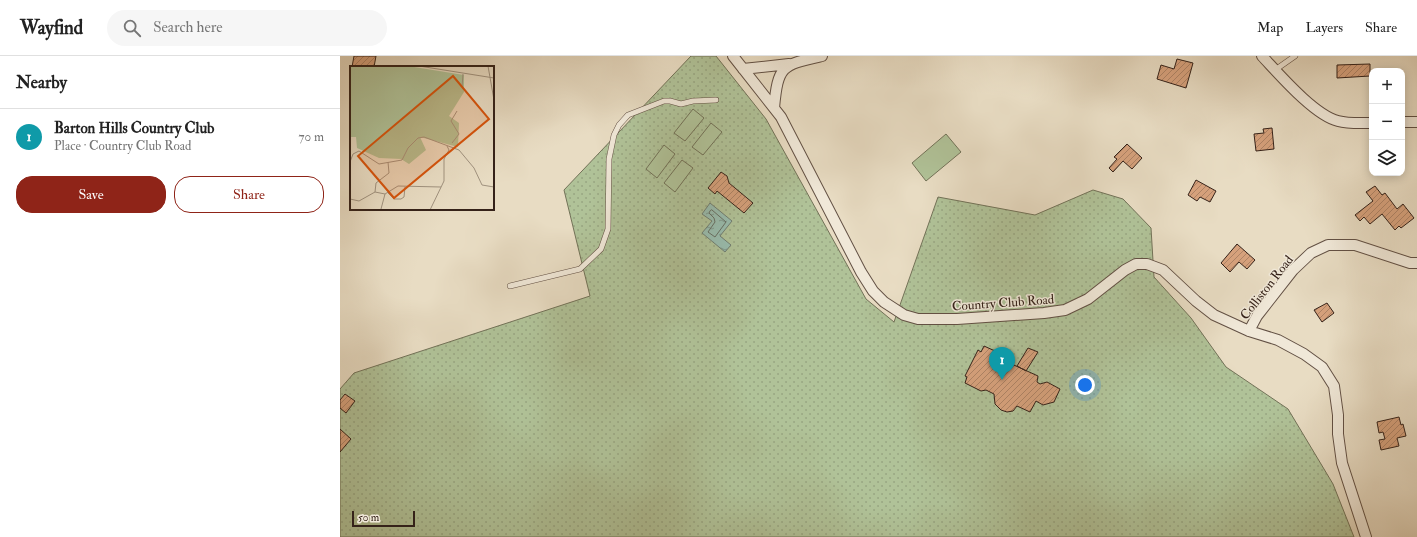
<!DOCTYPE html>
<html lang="en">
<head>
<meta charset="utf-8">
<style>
  body { margin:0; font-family:"IM FELL Double Pica",serif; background:#f6f6f6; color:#222 }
  .controls { position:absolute; right:12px; top:12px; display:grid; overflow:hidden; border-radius:8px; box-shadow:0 2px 10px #0003 }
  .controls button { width:36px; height:36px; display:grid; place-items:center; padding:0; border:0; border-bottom:1px solid #e0e0e0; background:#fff; color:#222; font:20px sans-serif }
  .scale { position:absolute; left:12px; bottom:10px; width:63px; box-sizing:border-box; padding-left:4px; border:2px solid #352219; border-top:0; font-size:11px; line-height:14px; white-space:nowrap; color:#352219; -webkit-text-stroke:3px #f0e8d8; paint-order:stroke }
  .you { position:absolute; left:745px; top:329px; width:14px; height:14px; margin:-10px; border:3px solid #fff; border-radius:50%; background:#1a73e8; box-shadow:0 0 0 6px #1a73e833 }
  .badge { display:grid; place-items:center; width:26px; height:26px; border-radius:50%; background:#8f2418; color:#fff; font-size:13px; font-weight:700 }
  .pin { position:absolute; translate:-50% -33px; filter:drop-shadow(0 1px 2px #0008) }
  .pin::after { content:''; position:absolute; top:21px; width:14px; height:12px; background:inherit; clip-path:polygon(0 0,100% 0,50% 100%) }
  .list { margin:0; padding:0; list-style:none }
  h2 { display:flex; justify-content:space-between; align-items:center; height:52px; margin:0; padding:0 16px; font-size:17px }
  h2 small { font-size:13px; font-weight:400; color:#767676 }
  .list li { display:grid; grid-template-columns:26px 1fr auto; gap:12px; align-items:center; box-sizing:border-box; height:56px; padding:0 16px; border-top:1px solid #e0e0e0 }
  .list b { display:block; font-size:15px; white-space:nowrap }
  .list p { margin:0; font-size:13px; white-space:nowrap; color:#767676 }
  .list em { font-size:13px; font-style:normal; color:#767676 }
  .actions { display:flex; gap:8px; padding:12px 16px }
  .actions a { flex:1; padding:9px 0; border:1px solid #8f2418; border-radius:16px; text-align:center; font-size:14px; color:#8f2418 }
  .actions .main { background:#8f2418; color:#fff }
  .icon { flex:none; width:22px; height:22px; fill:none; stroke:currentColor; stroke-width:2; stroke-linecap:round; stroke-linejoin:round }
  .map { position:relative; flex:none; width:1077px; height:481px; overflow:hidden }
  header { display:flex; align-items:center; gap:24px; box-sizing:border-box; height:56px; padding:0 20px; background:#fff; border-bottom:1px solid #e0e0e0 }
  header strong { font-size:19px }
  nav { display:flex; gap:22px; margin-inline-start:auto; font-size:14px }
  .search { width:280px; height:36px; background:#f6f6f6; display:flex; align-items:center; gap:10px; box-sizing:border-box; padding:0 14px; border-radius:22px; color:#767676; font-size:15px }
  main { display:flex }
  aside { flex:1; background:#fff }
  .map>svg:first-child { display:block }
  .green { fill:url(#green-dots); stroke:#727258 }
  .pitch { fill:#b0c298; stroke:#727258 }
  .water { fill:url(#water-ripples); stroke:#707e72 }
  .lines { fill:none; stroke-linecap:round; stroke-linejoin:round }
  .shore { stroke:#666f64; stroke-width:1 }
  .building { fill:url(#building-hatch); stroke:#352219 }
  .lane-casing { stroke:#625044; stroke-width:6 }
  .street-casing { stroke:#625044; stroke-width:12 }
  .lane { stroke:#f0e8d8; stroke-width:5 }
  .street { stroke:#f0e8d8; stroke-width:10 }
  .labels { text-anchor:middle; stroke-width:3; stroke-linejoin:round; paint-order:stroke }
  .street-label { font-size:13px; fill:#352219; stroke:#f0e8d8 }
  .inset-road { fill:none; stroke:#a0927f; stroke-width:1 }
  .view { fill:#d6540d; fill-opacity:0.15; stroke:#d6540d; stroke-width:2 }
  .inset-edge { fill:none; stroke:#352219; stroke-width:2 }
</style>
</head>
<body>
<header>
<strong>Wayfind</strong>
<div class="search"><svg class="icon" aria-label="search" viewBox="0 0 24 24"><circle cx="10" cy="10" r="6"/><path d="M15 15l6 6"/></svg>Search here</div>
<nav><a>Map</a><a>Layers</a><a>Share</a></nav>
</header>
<main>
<aside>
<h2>Nearby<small></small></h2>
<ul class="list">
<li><span class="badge" style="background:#0f9aa8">1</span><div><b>Barton Hills Country Club</b><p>Place · Country Club Road</p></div><em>70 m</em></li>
</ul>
<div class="actions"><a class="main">Save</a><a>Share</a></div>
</aside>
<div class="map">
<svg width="1077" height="481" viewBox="0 0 1077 481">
  <defs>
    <pattern id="green-dots" width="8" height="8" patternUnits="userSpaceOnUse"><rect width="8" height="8" fill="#b0c298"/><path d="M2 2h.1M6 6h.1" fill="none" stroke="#98a682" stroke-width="1.8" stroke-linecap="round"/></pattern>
    <pattern id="water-ripples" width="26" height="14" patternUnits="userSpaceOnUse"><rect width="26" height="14" fill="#98bcae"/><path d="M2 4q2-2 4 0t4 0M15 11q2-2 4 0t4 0" fill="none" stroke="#7d988d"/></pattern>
    <pattern id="building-hatch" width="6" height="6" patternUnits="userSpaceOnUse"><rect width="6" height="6" fill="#d6a17c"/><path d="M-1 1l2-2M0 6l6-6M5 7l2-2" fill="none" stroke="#ae8365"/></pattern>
  </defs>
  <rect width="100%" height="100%" fill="#e8dcc3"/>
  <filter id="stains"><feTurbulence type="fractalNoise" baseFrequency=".005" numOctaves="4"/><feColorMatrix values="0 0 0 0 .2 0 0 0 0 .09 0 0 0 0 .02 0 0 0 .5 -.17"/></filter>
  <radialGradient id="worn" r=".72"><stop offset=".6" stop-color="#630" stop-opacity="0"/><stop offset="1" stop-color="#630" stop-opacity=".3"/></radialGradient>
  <path class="green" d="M351,0H376L426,63L526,243L554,266L598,141L695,159L753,134L783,143L811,172L814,221L851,262L886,311L948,353L993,428L1014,481H0V333L14,317L250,240L224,134Z"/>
  <path class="pitch" d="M353,53L364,62L345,85L334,77Z
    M371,67L382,76L363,99L352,91Z
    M606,78L621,96L586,125L572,107Z
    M324,89L335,98L317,122L306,113Z
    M342,104L353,112L335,136L324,127Z"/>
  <path class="water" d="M370,147L392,165L380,180L391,189L385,196L362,177L372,165L362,158Z"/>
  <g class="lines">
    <path class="shore" d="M372,154L386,166L375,181L368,176L375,166L374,162L369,157L370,155Z"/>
  </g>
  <path class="building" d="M14,0H36L34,11H12Z
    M837,3L853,7L846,32L817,23L821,9L834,13Z
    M1030,8V20L997,22V9Z
    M932,72L934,93L916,95L914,78L924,77L923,73Z
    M787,88L802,102L792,113L783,105L773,116L769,112L777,103L774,101Z
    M381,116L387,120L389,127L413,147L404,157L377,135L375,138L368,132Z
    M856,124L876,135L870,146L860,141L857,145L848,139Z
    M1035,130L1042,139L1045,137L1057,153L1063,148L1074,162L1061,172L1059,170L1055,174L1042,158L1030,168L1024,161L1020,165L1015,159L1033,145L1026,136Z
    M897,188L915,204L907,213L899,206L890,216L881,207Z
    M987,247L994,257L982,266L974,254Z
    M644,290L655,295L660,301L661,307L664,308L665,305L698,320L697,326L700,328L707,326L720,333L714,346L703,349L696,345L690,356L677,350L673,355L667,356L661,354L655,348L654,338L646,334L641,335L625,327L627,321L625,320L638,294L641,296Z
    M688,292L698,296L686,315L677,310Z
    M5,338L15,345L6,357L0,352V344Z
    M1059,361L1061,369L1063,368L1066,380L1057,382L1059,390L1041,394L1039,384L1045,383L1043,376L1039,377L1037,366Z
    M0,373L11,383L0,396Z"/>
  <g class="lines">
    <g class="lane-casing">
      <path id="lane" d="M935,14L955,0
        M170,230L240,213L261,193L268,173L269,103L274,79L279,69L288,59L324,45H330L341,48L353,45L376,44"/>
    </g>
    <g class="street-casing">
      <path id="street" d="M393,0L441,61L521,216L533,235L544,246L564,259L578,263H617L704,257L725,254L748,243L785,214L796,208H807L823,214L856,245L874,259L909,275L938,284L964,298L982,311L994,330L998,359V378L1002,407L1026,481
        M922,0C939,18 974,59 998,65C1009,68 1021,67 1032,67
        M403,13L449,8
        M434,52C438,9 442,9 482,0
        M1062,66H1077
        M909,275L917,260L953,214L971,197L988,189H1015L1070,207H1077"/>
    </g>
    <use href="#lane" class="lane"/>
    <use href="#street" class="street"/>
  </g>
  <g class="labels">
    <g class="street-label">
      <text transform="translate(926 231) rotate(-52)" y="5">Colliston Road</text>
      <text transform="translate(663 246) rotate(-4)" y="5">Country Club Road</text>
    </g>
  </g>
  <g transform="translate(10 10)">
    <rect width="144" height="144" fill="#e8dcc3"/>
    <path d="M0,0H58L114,9V26L99,50L109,57L108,81L70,71L76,84L59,98L51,93L29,92L7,82L6,71H0Z" fill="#b0c298"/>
    <path class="inset-road" d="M69,0L144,12M138,0L144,34M112,21L113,8M102,77L109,68L101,55L107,45M0,96L3,88L9,85L29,98L52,94L58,82L68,72L74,71L109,84L124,102L132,119L144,121M25,126L26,117L39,107L38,96M38,127L44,133H51L54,131L55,121M0,133L9,135L25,126L35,128L48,120L91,121M31,143L35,128M80,144L94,115V93L99,84L97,80"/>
    <path class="view" d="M103,10L139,53L44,132L8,90Z"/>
    <rect width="144" height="144" class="inset-edge"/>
  </g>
  <rect width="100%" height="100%" filter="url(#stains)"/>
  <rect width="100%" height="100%" fill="url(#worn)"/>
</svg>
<div class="controls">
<button>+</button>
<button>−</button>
<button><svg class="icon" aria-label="layers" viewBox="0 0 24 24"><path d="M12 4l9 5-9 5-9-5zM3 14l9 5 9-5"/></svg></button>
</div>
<div class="scale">50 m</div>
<div class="you"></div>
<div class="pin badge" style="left:662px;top:324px;background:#0f9aa8">1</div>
</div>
</main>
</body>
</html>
